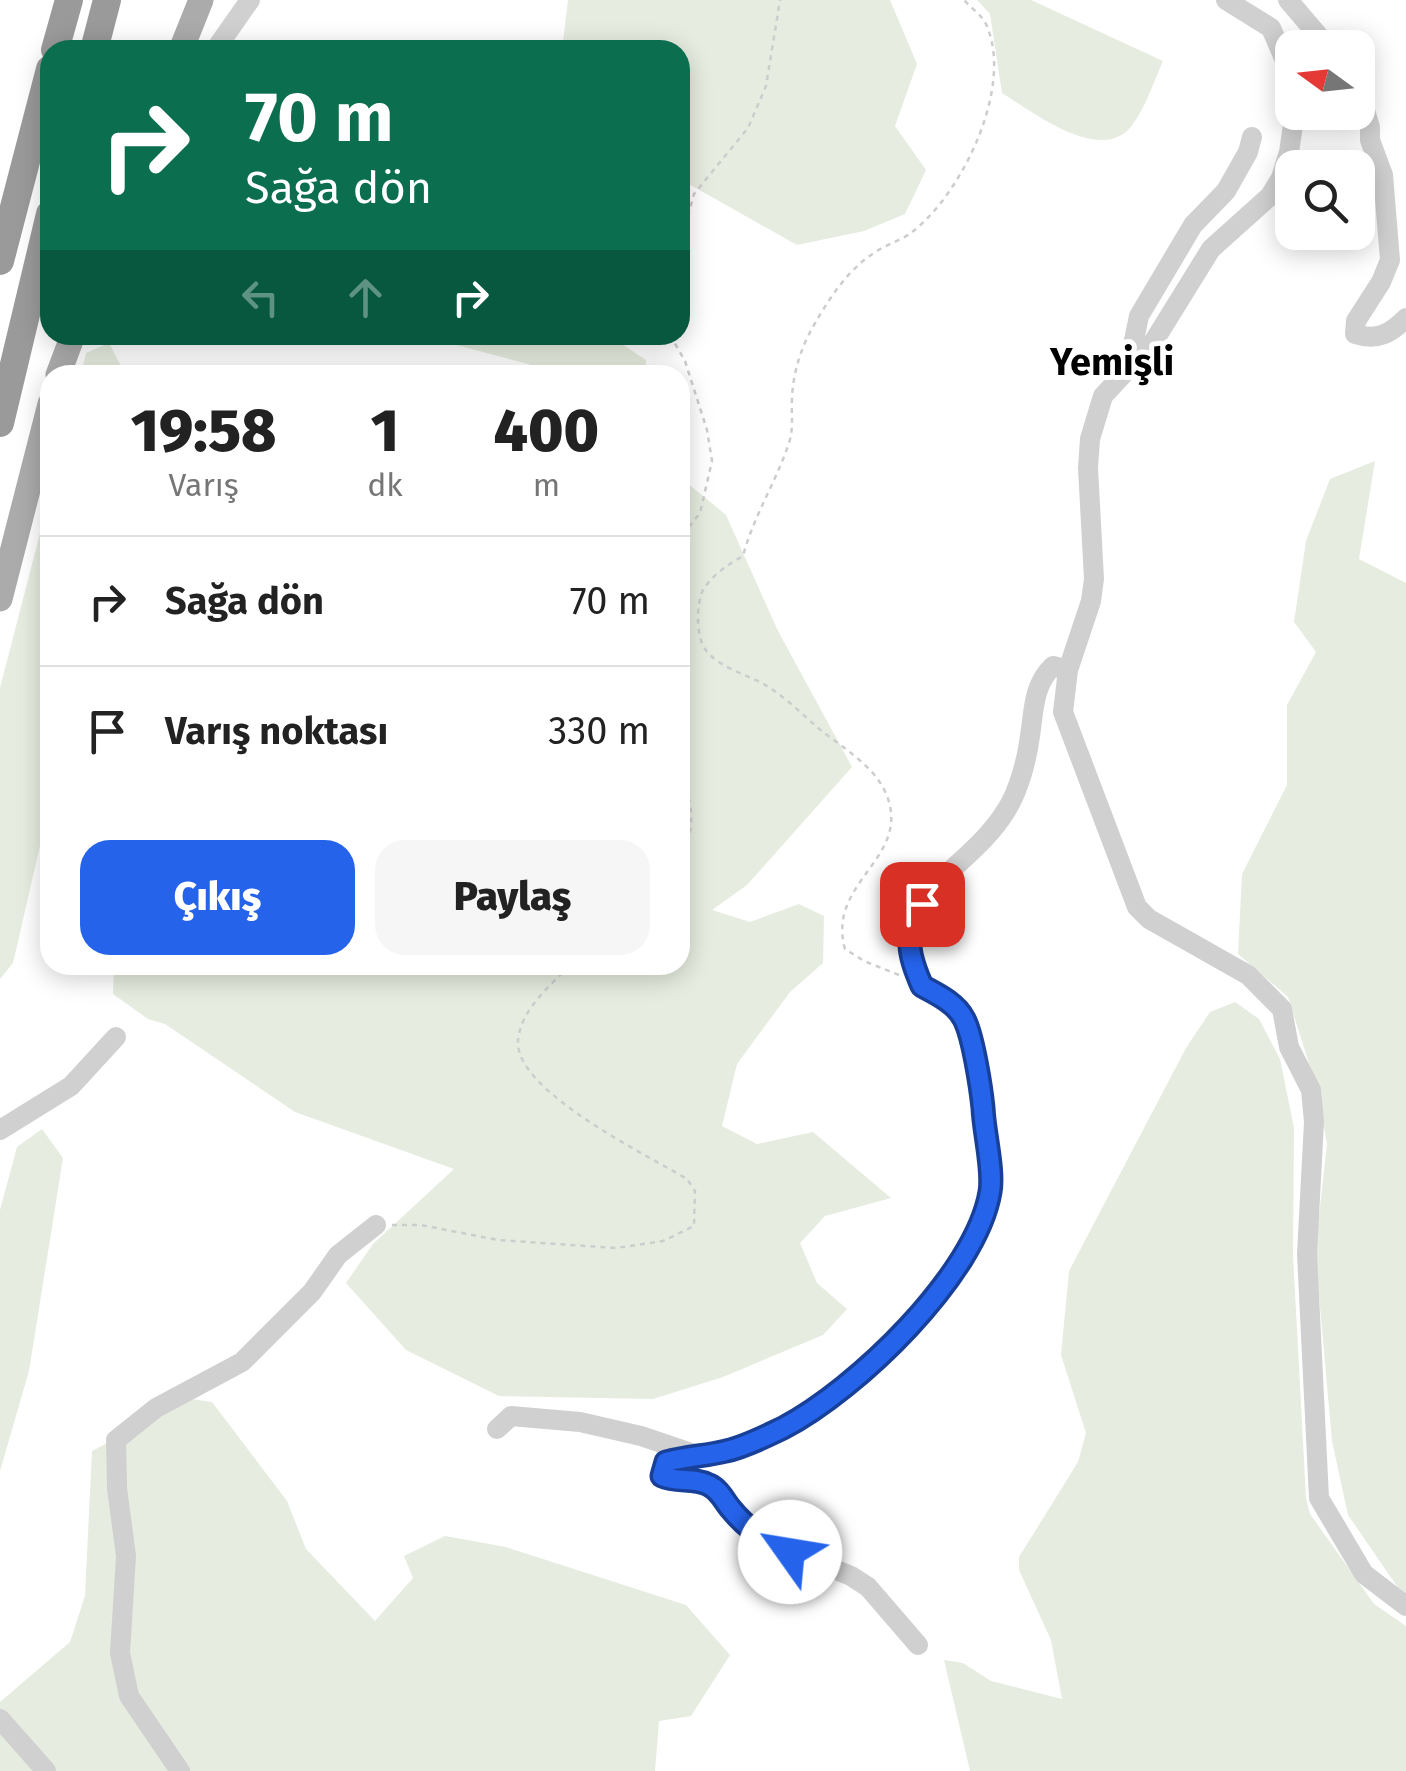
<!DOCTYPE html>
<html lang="tr">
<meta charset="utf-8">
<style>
body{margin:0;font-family:"Fira Sans",sans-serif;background:#f6f6f6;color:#222;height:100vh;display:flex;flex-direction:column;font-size:38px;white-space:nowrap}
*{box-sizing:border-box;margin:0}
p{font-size:32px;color:#767676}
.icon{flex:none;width:55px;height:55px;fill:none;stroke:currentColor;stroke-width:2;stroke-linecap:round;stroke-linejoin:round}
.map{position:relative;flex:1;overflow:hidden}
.sheet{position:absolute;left:40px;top:365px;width:650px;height:610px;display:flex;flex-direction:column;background:#fff;border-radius:30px;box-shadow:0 5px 25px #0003}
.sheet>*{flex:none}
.guide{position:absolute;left:40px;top:40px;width:650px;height:305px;border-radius:30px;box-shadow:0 5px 25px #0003;background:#0b6e4f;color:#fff;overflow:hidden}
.needle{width:65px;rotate:285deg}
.controls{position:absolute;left:1275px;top:30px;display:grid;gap:20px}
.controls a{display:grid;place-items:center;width:100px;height:100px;border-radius:20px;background:#fff;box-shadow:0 5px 25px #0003;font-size:50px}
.pin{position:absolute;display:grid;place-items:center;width:85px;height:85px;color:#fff;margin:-42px;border-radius:20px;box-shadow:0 5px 15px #0006}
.me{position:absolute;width:110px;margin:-55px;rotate:302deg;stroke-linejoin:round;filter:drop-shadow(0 0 8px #0008)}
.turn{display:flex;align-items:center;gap:35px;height:210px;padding:0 40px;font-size:45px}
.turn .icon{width:130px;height:130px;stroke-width:2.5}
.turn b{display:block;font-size:70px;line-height:85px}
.lanes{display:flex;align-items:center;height:95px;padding:0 40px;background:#0003;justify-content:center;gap:50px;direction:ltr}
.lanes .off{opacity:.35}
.eta{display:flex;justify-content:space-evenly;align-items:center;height:170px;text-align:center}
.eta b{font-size:60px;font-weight:800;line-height:70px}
.primary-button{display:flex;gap:20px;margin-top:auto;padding:20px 40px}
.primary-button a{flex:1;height:115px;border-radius:30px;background:#2563eb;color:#fff;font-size:40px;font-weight:800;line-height:115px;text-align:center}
.primary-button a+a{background:#f6f6f6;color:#222}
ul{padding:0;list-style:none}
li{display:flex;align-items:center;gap:30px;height:130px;padding:0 40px;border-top:2px solid #e0e0e0}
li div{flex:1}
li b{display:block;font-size:38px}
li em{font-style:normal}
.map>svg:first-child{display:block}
.green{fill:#e6ecdf}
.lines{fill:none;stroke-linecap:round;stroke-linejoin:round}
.path{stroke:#cdcdcd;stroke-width:2.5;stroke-dasharray:5 5;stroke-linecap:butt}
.minor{stroke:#d0d0d0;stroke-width:20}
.major{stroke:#ababab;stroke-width:25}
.highway{stroke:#9a9a9a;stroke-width:28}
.route-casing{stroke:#184099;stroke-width:25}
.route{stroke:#2563eb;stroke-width:18}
.labels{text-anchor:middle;stroke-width:10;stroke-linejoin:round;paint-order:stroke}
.district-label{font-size:38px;font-weight:bold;fill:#000;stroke:#fff}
</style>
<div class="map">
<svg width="1406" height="1771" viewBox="0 0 1406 1771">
<rect width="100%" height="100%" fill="#fff"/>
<g class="green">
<polygon points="568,0 890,0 917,64 895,126 926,170 905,214 864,231 797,245 680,179 680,50 562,50"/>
<path d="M977 0H1031L1163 61C1154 81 1146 106 1133 124 1103 167 1033 112 1002 93L990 14Z"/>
<polygon points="432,335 608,335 646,360 646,375 569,375 434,339"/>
<polygon points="109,343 122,368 121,375 81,375 86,353"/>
<polygon points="1375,461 1359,559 1406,583 1406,1594 1403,1595 1348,1515 1332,1441 1315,1251 1327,1144 1318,1092 1288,997 1238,954 1242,874 1287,785 1287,705 1316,652 1294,622 1306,541 1330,479"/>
<polygon points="680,477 726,515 778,631 852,767 747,885 712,910 750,922 799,904 824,916 823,963 790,992 737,1064 722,1126 757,1144 813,1132 891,1198 825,1216 800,1243 817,1283 847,1309 823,1335 723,1377 653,1399 499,1396 406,1350 346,1283 373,1244 454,1169 295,1112 165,1024 148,1019 113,994 114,965 680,965"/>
<polygon points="50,495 50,802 13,963 0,979 0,688"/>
<polygon points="1235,1002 1259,1019 1280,1059 1294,1128 1293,1255 1306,1498 1310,1514 1374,1604 1406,1626 1406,1771 970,1771 944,1660 963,1663 991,1681 1062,1699 1051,1640 1019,1570 1019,1557 1078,1462 1086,1433 1061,1355 1069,1271 1186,1048 1210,1012"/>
<polygon points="42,1129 63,1158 29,1371 0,1471 0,1210 17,1147"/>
<polygon points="192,1399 212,1402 287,1501 306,1549 375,1621 413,1578 404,1556 445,1536 506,1547 686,1605 730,1655 691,1716 659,1721 655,1771 0,1771 0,1702 70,1642 85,1596 92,1451"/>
</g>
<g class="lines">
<g class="path">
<polyline points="680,245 694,194 748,128 766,86 780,0"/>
<polyline points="670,335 685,361 707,430 712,461 700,513 680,538"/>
<path d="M680 769C690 794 699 832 680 854"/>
<path d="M899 975 864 961 845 949C826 882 911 859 887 796 875 765 842 748 817 727 802 714 787 699 770 688 751 675 719 669 705 649 696 636 696 604 703 590 712 575 729 564 743 556 754 515 776 482 789 443 794 427 791 414 792 398 793 373 801 347 814 325 830 297 849 268 877 251 888 244 901 240 911 233 961 195 1012 91 988 29 984 16 973 10 964 0"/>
<path d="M392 1225H421L498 1240 616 1248 663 1241 694 1226 695 1191 687 1179C647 1155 515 1091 518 1041 520 1010 551 985 570 965"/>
</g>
<g class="minor">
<polyline points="1226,0 1271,28 1292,77"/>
<polyline points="1288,0 1329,48"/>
<polyline points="215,50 250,0"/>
<path d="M1358 87 1370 127V140L1383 175 1390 260 1381 282 1356 321 1355 334C1377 341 1390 334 1406 318"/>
<polyline points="1295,112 1289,152 1281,178 1270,196 1211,249 1154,341 1103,396 1090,439 1088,468 1094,579 1091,601 1068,670 1063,712 1137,907 1149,919 1248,975 1282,1009 1289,1047 1311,1090 1314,1122 1307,1254 1319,1498 1364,1574 1406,1606"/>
<polyline points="1128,369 1139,316 1193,225 1226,191 1248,152 1252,137"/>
<polyline points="0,1130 71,1086 116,1037"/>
<path d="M497 1429 511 1416 580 1422 641 1436 694 1454 726 1451 784 1427 848 1385 888 1351 962 1258 984 1220 991 1186 982 1093 964 1018 946 999 922 986C881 892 967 876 1007 809 1019 790 1027 759 1030 736 1034 710 1033 685 1053 666L1068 670"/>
<polyline points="694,1454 666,1462 662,1476 709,1485 763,1540 851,1576 868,1587 918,1645"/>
<polyline points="0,1719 46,1771"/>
<polyline points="180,1771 129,1696 120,1653 126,1556 117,1488 116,1440 156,1408 242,1362 312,1292 338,1255 376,1225"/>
</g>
<g class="major">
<polyline points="181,50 201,0"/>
<polyline points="58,375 73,335"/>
<polyline points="0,599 50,404"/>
</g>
<g class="highway">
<polyline points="55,50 69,0"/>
<polyline points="94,50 107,0"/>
<polyline points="0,261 50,69"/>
<polyline points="0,423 50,214"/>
</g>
</g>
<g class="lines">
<g class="route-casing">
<path id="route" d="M790 1552C767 1542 747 1529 731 1509 724 1501 720 1490 709 1485 694 1477 677 1483 662 1476L666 1462C688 1456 707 1456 726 1451 745 1447 766 1436 783 1428 856 1390 976 1275 990 1192 994 1170 984 1133 983 1108 981 1088 973 1036 964 1019 956 1003 937 994 922 986 907 952 905 938 922 904"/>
</g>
<use href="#route" class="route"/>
</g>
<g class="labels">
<g class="district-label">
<text x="1112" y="375">Yemişli</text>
</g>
</g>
</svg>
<div class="controls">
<a><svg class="needle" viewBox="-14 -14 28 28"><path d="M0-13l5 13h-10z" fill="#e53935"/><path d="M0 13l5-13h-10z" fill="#767676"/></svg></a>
<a><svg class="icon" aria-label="search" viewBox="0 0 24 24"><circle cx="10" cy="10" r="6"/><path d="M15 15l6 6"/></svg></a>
</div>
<div class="pin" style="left:922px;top:904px;background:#d93025"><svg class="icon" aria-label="arrive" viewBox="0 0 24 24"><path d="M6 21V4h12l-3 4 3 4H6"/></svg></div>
<svg class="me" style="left:790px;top:1552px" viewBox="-20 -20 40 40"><circle r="19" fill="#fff"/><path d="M0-13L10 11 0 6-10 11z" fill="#2563eb"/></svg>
<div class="guide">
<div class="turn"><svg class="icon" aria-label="right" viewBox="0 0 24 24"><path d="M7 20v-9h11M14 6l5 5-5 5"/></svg><div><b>70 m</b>Sağa dön</div></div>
<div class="lanes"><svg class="icon off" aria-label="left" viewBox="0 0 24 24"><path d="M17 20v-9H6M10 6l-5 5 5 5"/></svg><svg class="icon off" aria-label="ahead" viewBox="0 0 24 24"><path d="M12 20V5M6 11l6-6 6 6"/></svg><svg class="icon" aria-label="right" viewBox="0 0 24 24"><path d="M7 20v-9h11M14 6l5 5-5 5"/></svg></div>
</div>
<section class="sheet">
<div class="eta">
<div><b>19:58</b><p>Varış</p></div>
<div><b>1</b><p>dk</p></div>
<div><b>400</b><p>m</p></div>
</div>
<ul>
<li><svg class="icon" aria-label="right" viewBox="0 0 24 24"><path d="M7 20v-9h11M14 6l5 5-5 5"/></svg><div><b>Sağa dön</b></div><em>70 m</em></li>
<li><svg class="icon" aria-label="arrive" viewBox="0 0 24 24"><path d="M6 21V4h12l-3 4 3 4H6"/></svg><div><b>Varış noktası</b></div><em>330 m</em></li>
</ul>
<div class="primary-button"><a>Çıkış</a><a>Paylaş</a></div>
</section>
</div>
